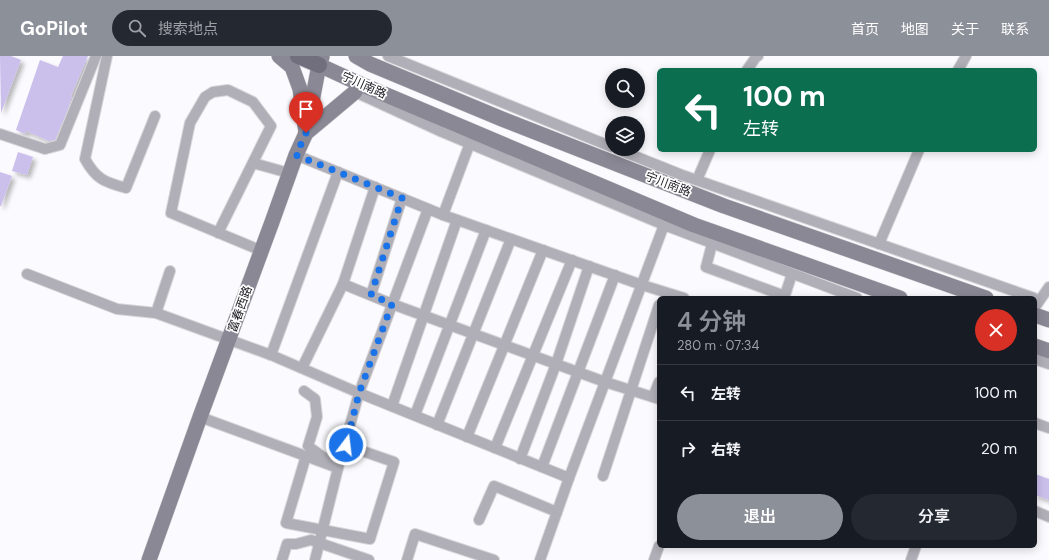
<!DOCTYPE html>
<html lang="zh">
<meta charset="utf-8">
<style>
body{margin:0;font-family:"DM Sans","Noto Sans SC",sans-serif;background:#242831;color:#f1f3f6;height:100vh;display:flex;flex-direction:column;font-size:15px;white-space:nowrap}
*{box-sizing:border-box;margin:0}
p{font-size:13px;color:#9ea1a6}
.icon{flex:none;width:22px;height:22px;fill:none;stroke:currentColor;stroke-width:2;stroke-linecap:round;stroke-linejoin:round}
.map{position:relative;flex:1;overflow:hidden}
.details{position:absolute;left:657px;top:240px;width:380px;height:252px;display:flex;flex-direction:column;background:#171b24;border-radius:6px;box-shadow:0 2px 10px #0003}
.details>*{flex:none}
.hud{position:absolute;left:657px;top:12px;width:380px;height:84px;border-radius:6px;box-shadow:0 2px 10px #0003;background:#0b6e4f;color:#fff;overflow:hidden}
.buttons{position:absolute;left:605px;top:12px;display:grid;gap:8px}
.buttons a{display:grid;place-items:center;width:40px;height:40px;border-radius:50%;background:#171b24;box-shadow:0 2px 10px #0003;font-size:20px}
.pin{position:absolute;display:grid;place-items:center;width:34px;height:34px;color:#fff;margin:-41px -17px;border-radius:50% 50% 50% 0;rotate:-45deg;box-shadow:0 0 4px #0007}
.pin .icon{rotate:45deg}
.me{position:absolute;width:44px;margin:-22px;rotate:15deg;stroke-linejoin:round;filter:drop-shadow(0 0 3px #0008)}
.turn{display:flex;align-items:center;gap:14px;height:84px;padding:0 20px;font-size:18px}
.turn .icon{width:52px;height:52px;stroke-width:2.5}
.turn b{display:block;font-size:28px;line-height:34px}
.round{display:grid;place-items:center;flex:none;width:42px;height:42px;border-radius:21px;background:#242831}
.headline{display:flex;align-items:center;justify-content:space-between;height:68px;padding:0 20px}
h1{font-size:24px;font-weight:600;line-height:30px;color:#8c9099}
.primary-button{display:flex;gap:8px;margin-top:auto;padding:8px 20px}
.primary-button a{flex:1;height:46px;border-radius:24px;background:#8c9099;color:#fff;font-size:16px;font-weight:600;line-height:46px;text-align:center}
.primary-button a+a{background:#242831;color:#f1f3f6}
ul{padding:0;list-style:none}
li{display:flex;align-items:center;gap:12px;height:56px;padding:0 20px;border-top:1px solid #363941}
li div{flex:1}
li b{display:block;font-size:15px}
li em{font-style:normal}
header{display:flex;align-items:center;gap:24px;box-sizing:border-box;height:56px;padding:0 20px;background:#8c9099;color:#fff}
header strong{font-size:19px}
nav{display:flex;gap:22px;margin-inline-start:auto;font-size:14px}
.search{width:280px;height:36px;background:#242831;display:flex;align-items:center;gap:10px;box-sizing:border-box;padding:0 14px;border-radius:22px;color:#9ea1a6;font-size:15px}
.map>svg:first-child{display:block}
.building{fill:#cbbfec;filter:url(#shadow)}
.lines{fill:none;stroke-linecap:round;stroke-linejoin:round}
.minor-casing{stroke:#d7d6da;stroke-width:12}
.secondary-casing{stroke:#d7d6da;stroke-width:16}
.primary-casing{stroke:#d7d6da;stroke-width:18}
.minor{stroke:#b0aeb6;stroke-width:10}
.secondary{stroke:#8b8895;stroke-width:15}
.primary{stroke:#716e7d;stroke-width:16}
.route{stroke:#1a73e8;stroke-width:7;stroke-dasharray:0 12.6}
.labels{text-anchor:middle;stroke-width:3.5;stroke-linejoin:round;paint-order:stroke}
.street-label{font-size:12px;fill:#1a181f;stroke:#fff}
</style>
<header>
<strong>GoPilot</strong>
<div class="search"><svg class="icon" aria-label="search" viewBox="0 0 24 24"><circle cx="10" cy="10" r="6"/><path d="M15 15l6 6"/></svg>搜索地点</div>
<nav><a>首页</a><a>地图</a><a>关于</a><a>联系</a></nav>
</header>
<div class="map">
<svg width="1049" height="504" viewBox="0 0 1049 504">
<defs>
<filter id="shadow"><feDropShadow dx="3.5" dy="3.5" stdDeviation="2" flood-color="#0004"/></filter>
</defs>
<rect width="100%" height="100%" fill="#fbfafe"/>
<g class="building">
<polygon points="0,0 11,0 21,4 1,57"/>
<polygon points="63,0 88,0 71,40 72,40 68,53 55,84 49,85 26,75 25,78 16,74 40,4 58,11"/>
<polygon points="18,96 33,101 27,119 12,115"/>
<polygon points="0,116 12,120 1,150 0,150"/>
<polygon points="1035,418 1049,423 1049,444 1035,439"/>
</g>
<g class="lines">
<g class="minor-casing">
<g id="minor">
<path d="M107 0 85 103C96 123 104 126 126 132L155 60"/>
<polyline points="388,0 612,91"/>
<polyline points="747,14 756,1 758,0"/>
<polyline points="958,14 966,0"/>
<polyline points="355,36 442,76 664,169 857,242"/>
<polyline points="0,78 45,93 60,89 96,0"/>
<polyline points="617,93 682,119 1034,242"/>
<polyline points="296,99 443,159 642,229 684,242"/>
<polyline points="253,107 289,117"/>
<polyline points="697,124 710,94"/>
<polyline points="443,159 470,87"/>
<polyline points="218,177 271,70 253,46 228,34 213,36 205,41 190,67 171,157 262,195"/>
<polyline points="712,188 706,211 785,240"/>
<polyline points="879,188 919,94"/>
<polyline points="27,218 117,253 156,257 271,299 359,337 569,422"/>
<polyline points="343,228 392,248 605,326 659,343"/>
<polyline points="371,239 402,142"/>
<polyline points="784,242 792,218"/>
<polyline points="1035,251 1049,231"/>
<polyline points="156,257 170,215"/>
<polyline points="271,299 338,116"/>
<polyline points="1035,303 1049,308"/>
<polyline points="302,312 343,228 375,131"/>
<polyline points="653,341 659,326"/>
<polyline points="392,350 457,164"/>
<polyline points="415,359 486,174"/>
<polyline points="200,361 338,412 308,390 317,361 315,343 304,335"/>
<polyline points="1035,367 1049,372"/>
<polyline points="437,369 511,183"/>
<polyline points="467,381 543,194"/>
<polyline points="495,392 572,204"/>
<polyline points="306,400 286,467 370,483 394,406 345,389"/>
<polyline points="520,403 556,308 589,210"/>
<polyline points="542,411 615,219"/>
<polyline points="603,420 659,249"/>
<polyline points="1035,455 1049,461"/>
<polyline points="479,464 494,430 557,456"/>
<polyline points="282,504 287,488 296,488 311,484 369,504"/>
<polyline points="315,504 338,412 359,337 428,153"/>
<polyline points="407,504 415,478 494,504"/>
<polyline points="540,504 569,422 664,169"/>
<polyline points="654,504 659,490"/>
<polyline points="911,504 916,490"/>
</g>
</g>
<g class="secondary-casing">
<g id="secondary">
<polyline points="279,0 292,11 300,33 306,77 355,36 358,27"/>
<polyline points="356,0 370,8 502,63 724,150 986,242"/>
<polyline points="319,9 358,27 694,169 900,242"/>
<polyline points="1035,259 1049,264"/>
<polyline points="1035,290 1049,295"/>
<polyline points="149,504 200,361 272,166 296,99 306,77 319,9 322,1"/>
</g>
</g>
<g class="primary-casing">
<polyline id="primary" points="298,0 319,9"/>
</g>
<use href="#minor" class="minor"/>
<use href="#secondary" class="secondary"/>
<use href="#primary" class="primary"/>
</g>
<g class="lines">
<polyline class="route" points="306,77 296,99 402,142 371,239 392,248 359,337 346,389"/>
</g>
<g class="labels">
<g class="street-label">
<text transform="translate(364 29) rotate(24)" y="4">宁川南路</text>
<text transform="translate(668 128) rotate(21)" y="4">宁川南路</text>
<text transform="translate(240 253) rotate(-70)" y="4">富春西路</text>
</g>
</g>
</svg>
<div class="buttons">
<a><svg class="icon" aria-label="search" viewBox="0 0 24 24"><circle cx="10" cy="10" r="6"/><path d="M15 15l6 6"/></svg></a>
<a><svg class="icon" aria-label="layers" viewBox="0 0 24 24"><path d="M12 4l9 5-9 5-9-5zM3 14l9 5 9-5"/></svg></a>
</div>
<div class="pin" style="left:306px;top:77px;background:#d93025"><svg class="icon" aria-label="arrive" viewBox="0 0 24 24"><path d="M6 21V4h12l-3 4 3 4H6"/></svg></div>
<svg class="me" style="left:346px;top:389px" viewBox="-20 -20 40 40"><circle r="17" fill="#1a73e8" stroke="#fff" stroke-width="3"/><path d="M0-11L8 9 0 5-8 9z" fill="#fff"/></svg>
<div class="hud">
<div class="turn"><svg class="icon" aria-label="left" viewBox="0 0 24 24"><path d="M17 20v-9H6M10 6l-5 5 5 5"/></svg><div><b>100 m</b>左转</div></div>
</div>
<section class="details">
<div class="headline"><div><h1>4 分钟</h1><p>280 m · 07:34</p></div><a class="round" style="background:#d93025;color:#fff"><svg class="icon" aria-label="close" viewBox="0 0 24 24"><path d="M6 6l12 12M18 6L6 18"/></svg></a></div>
<ul>
<li><svg class="icon" aria-label="left" viewBox="0 0 24 24"><path d="M17 20v-9H6M10 6l-5 5 5 5"/></svg><div><b>左转</b></div><em>100 m</em></li>
<li><svg class="icon" aria-label="right" viewBox="0 0 24 24"><path d="M7 20v-9h11M14 6l5 5-5 5"/></svg><div><b>右转</b></div><em>20 m</em></li>
</ul>
<div class="primary-button"><a>退出</a><a>分享</a></div>
</section>
</div>
